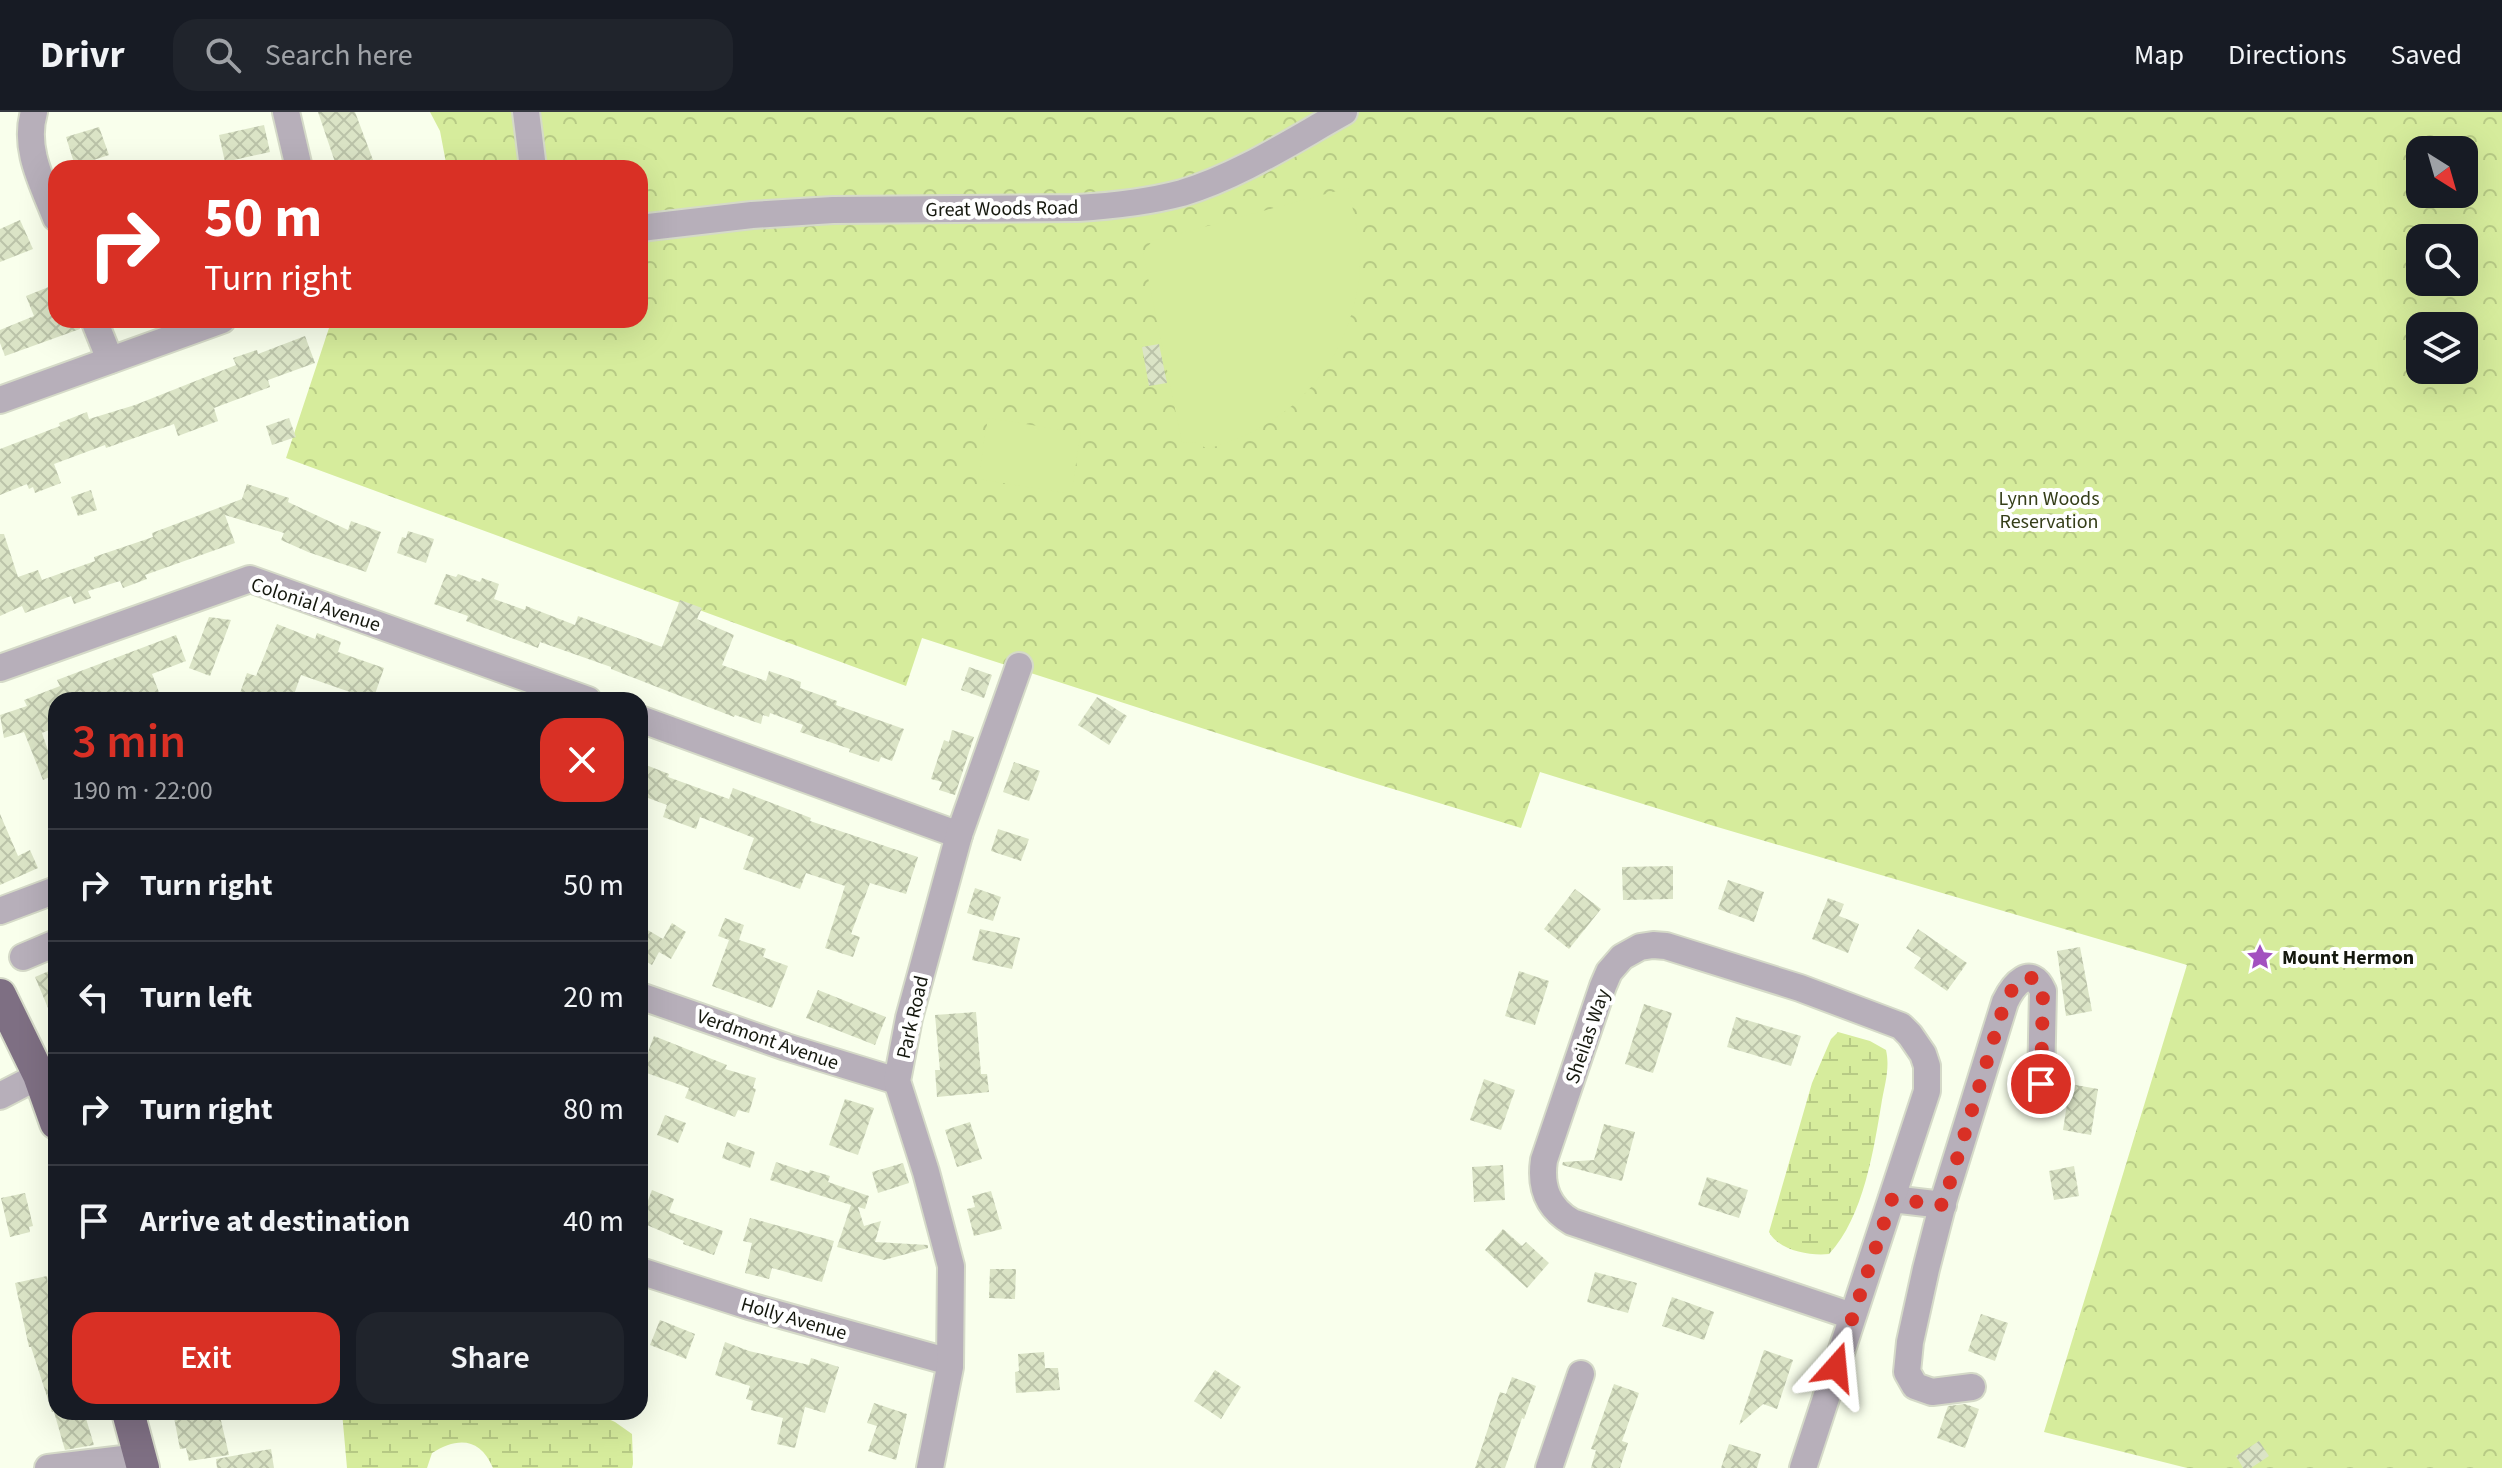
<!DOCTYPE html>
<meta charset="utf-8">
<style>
body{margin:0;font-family:"Source Sans 3",sans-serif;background:#20242c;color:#f1f3f6;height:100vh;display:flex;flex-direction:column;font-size:30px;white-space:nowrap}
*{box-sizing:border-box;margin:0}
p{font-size:26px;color:#9ea1a6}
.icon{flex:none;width:44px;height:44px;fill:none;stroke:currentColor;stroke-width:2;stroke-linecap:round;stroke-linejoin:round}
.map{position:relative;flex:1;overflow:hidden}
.details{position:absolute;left:48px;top:580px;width:600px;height:728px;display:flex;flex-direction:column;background:#171b24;border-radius:24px;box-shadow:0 8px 32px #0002}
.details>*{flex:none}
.hud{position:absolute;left:48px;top:48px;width:600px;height:168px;border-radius:24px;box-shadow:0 8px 32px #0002;background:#d93025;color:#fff;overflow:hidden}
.needle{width:52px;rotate:143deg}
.tools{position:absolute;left:2406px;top:24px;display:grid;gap:16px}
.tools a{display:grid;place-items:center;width:72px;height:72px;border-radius:16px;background:#171b24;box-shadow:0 8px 32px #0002;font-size:40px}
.pin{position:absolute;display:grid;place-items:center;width:68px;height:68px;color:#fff;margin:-34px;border:4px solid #fff;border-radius:50%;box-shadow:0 2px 8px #0007}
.me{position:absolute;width:88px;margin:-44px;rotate:18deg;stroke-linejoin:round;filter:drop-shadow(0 0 6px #0008)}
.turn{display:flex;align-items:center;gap:28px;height:168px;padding:0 24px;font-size:36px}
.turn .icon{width:104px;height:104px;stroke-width:2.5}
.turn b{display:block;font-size:56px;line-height:68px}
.round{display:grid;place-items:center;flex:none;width:84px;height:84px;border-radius:24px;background:#20242c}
.headline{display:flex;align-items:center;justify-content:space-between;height:136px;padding:0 24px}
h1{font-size:48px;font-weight:600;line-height:60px;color:#d93025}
.action{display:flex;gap:16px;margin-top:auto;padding:16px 24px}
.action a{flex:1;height:92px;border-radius:24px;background:#d93025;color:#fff;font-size:32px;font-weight:600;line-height:92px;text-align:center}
.action a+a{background:#20242c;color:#f1f3f6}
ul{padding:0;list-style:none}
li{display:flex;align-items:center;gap:24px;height:112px;padding:0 24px;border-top:2px solid #363941}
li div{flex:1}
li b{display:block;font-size:30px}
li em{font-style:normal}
header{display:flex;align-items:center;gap:48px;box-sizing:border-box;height:112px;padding:0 40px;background:#171b24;border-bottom:2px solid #363941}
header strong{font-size:38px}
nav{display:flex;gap:44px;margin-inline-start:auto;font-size:28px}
.search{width:560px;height:72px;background:#20242c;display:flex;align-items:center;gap:20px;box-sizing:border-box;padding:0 28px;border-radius:24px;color:#9ea1a6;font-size:30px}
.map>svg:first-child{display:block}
.wetland{fill:url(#wetland-marsh)}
.park{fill:url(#park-crowns);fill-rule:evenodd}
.pitch{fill:#d6ec9c}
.building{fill:url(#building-cross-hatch)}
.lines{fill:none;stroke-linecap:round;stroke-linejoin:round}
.minor-casing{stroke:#d5dac8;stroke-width:30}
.major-casing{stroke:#d5dac8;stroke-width:36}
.minor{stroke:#b7afba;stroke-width:26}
.major{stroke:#7e6f83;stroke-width:32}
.route{stroke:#d93025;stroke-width:14;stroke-dasharray:0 25.2}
.labels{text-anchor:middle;stroke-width:8;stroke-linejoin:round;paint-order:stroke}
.street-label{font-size:20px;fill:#15180e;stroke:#fff}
.park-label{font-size:20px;fill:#353e19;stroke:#fff}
.poi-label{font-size:20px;font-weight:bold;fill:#15180e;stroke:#fff;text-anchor:start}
</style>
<header>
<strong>Drivr</strong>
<div class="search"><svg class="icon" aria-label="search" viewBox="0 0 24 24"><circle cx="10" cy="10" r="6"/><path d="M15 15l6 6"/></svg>Search here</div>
<nav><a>Map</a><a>Directions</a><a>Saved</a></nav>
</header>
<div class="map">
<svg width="2502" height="1356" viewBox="0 0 2502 1356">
<defs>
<pattern id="wetland-marsh" width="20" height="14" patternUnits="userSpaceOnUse" patternTransform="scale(2)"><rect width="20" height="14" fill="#d6ec9c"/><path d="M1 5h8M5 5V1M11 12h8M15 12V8" fill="none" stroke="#b7ca85"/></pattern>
<pattern id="park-crowns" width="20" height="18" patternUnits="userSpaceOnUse" patternTransform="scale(2)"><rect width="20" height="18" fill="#d6ec9c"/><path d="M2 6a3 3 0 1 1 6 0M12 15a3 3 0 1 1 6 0" fill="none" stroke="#b7ca85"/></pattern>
<pattern id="building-cross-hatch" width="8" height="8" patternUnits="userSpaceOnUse" patternTransform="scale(2)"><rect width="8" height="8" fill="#dbe4c6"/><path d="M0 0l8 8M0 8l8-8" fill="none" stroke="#bbc3a9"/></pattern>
</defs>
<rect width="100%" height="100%" fill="#f9ffec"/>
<g class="wetland">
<path d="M1838 920 1870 929 1886 938C1890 955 1885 972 1882 988 1874 1036 1864 1105 1829 1142 1810 1144 1779 1139 1769 1120L1812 971 1831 927Z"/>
<path d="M342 1300H593L615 1310 632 1322 633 1352 632 1356H493C480 1325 457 1325 432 1341L427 1356H347Z"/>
</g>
<path class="park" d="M430 0H2502V1356H2187L2044 1320 2187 853 1714 714 1540 660 1521 716 1357 666 922 526 906 574 286 346 331 210 338 208H640V56H447L440 19ZM2420 38H2464V82H2420ZM2420 126H2464V170H2420ZM2420 214H2464V258H2420Z"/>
<g class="pitch">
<path d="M1348 76C1355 106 1363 137 1359 168 1346 256 1291 314 1207 337L1197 330 1182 331 1143 141 1152 129Z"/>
<polygon points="988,306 1081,321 1071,382 978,367"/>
</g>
<g class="building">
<polygon points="318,0 355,0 376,56 337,56"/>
<polygon points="264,13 270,40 225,50 219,23"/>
<polygon points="99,15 109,43 75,54 66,25"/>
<polygon points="20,108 33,137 0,150 0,117"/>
<polygon points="56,172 56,208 78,208 80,217 5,244 0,231 0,218 34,204 26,184"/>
<polygon points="305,224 315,251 268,268 270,275 214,296 218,309 178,324 174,312 106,336 105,333 54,352 61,371 35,381 33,375 29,377 27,372 0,383 0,337 60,314 59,311 87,300 89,307 135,293 236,253 233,246 257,238 258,242"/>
<polygon points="1159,232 1167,271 1149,274 1142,235"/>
<polygon points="289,306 296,325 272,333 266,314"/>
<polygon points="247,372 289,386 288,390 348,418 351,409 381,420 366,460 308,440 281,428 284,421 225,403 235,431 145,463 147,467 123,476 120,469 88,479 91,486 74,492 71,484 25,501 22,494 0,504 0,422 4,422 18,465 38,458 42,468 95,449 94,445 153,425 152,421 242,387"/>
<polygon points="91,378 97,398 78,404 71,385"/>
<polygon points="408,419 434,427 426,451 397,441 402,425 406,426"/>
<polygon points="446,462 456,465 458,462 480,470 482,466 499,472 494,487 525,498 526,494 575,513 578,504 662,535 680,488 702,496 697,507 734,523 722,553 766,569 769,559 801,570 800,576 837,589 836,593 904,617 892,649 881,645 879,650 849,640 850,637 800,620 803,613 770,601 769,605 763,603 761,612 735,603 734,605 611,557 611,555 540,530 538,536 466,509 468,504 434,492"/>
<polygon points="209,505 231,508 210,564 189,556"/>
<polygon points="277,512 315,527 317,521 341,530 338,540 384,556 373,588 301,563 292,588 261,580 258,588 240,581 247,561 256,564"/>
<polygon points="176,523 186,549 152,562 162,588 56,588 56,615 42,621 56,662 43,668 24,620 4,626 0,603 27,594 24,588 60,574 57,568"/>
<polygon points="969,555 992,563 984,586 961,578"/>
<polygon points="1097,585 1127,604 1109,633 1078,613"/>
<polygon points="952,618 974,625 955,683 939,678 942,670 931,667 944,628 949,630"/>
<polygon points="1014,650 1040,659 1029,689 1003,680"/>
<polygon points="646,653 669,662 668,665 729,687 733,676 811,706 810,709 918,745 906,782 870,771 851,822 860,825 853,845 825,836 845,774 806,761 800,777 743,757 754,726 700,705 696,717 663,705 667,693 640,683 640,669"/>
<polygon points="0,702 18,744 30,738 38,756 0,773"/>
<polygon points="998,717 1029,727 1021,749 991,739"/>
<polygon points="1673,754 1673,787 1623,788 1622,755"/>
<polygon points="1728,768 1764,780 1754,810 1718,797"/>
<polygon points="975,776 1001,785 993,809 967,801"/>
<polygon points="1575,777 1601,797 1569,837 1544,817"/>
<polygon points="1828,786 1844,792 1839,804 1859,812 1848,841 1812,827"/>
<polygon points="725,806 744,813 739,828 766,837 763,845 788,854 772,896 712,874 729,828 718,824"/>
<polygon points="672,811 686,820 671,847 659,840 652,853 640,846 640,827 646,817 663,827"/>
<polygon points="980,817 1020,826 1012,857 972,848"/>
<polygon points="1918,817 1967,851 1947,879 1914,856 1921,846 1906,836"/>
<polygon points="2080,835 2092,899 2066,904 2057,839"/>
<polygon points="56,856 56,915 35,865"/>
<polygon points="1519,859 1549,869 1535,913 1505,904"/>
<polygon points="818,878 886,905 875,933 806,906"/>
<polygon points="1644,892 1672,901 1653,961 1625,952"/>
<polygon points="976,900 981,962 987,962 989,980 937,985 935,958 940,958 935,903"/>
<polygon points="1736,905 1801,924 1791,954 1727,935"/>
<polygon points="654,924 727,953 725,957 756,966 753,976 756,977 749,1001 738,998 735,1005 685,986 689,976 641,959"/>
<polygon points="1484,967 1515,978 1501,1018 1470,1008"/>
<polygon points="2070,972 2098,977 2091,1023 2063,1018"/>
<polygon points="845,987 874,996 858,1043 829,1033"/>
<polygon points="665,1003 686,1011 678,1031 657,1023"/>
<polygon points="970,1010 982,1047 957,1055 945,1018"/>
<polygon points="1604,1012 1635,1020 1622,1069 1562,1053 1563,1050 1594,1048"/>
<polygon points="727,1030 755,1040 750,1056 722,1046"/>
<polygon points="776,1050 809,1061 810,1058 830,1064 828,1070 869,1084 865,1097 858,1095 864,1114 881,1109 875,1130 928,1133 928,1136 884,1148 837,1135 851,1093 770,1068"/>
<polygon points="903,1051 909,1071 878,1081 872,1060"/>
<polygon points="1503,1053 1505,1088 1474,1090 1472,1055"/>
<polygon points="2074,1054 2079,1084 2054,1088 2049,1059"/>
<polygon points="1707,1065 1748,1078 1739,1106 1698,1093"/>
<polygon points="652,1078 674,1087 669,1100 723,1119 714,1143 683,1132 684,1129 640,1110"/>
<polygon points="991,1079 1002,1117 974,1124 967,1097 975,1095 972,1084"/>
<polygon points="25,1081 33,1114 29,1115 30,1120 10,1125 1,1086"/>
<polygon points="750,1106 834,1129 822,1170 772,1156 769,1167 745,1161 752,1131 743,1129"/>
<polygon points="1503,1117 1522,1134 1526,1130 1549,1151 1527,1176 1485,1138"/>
<polygon points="990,1157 1016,1157 1015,1187 989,1186"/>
<polygon points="1595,1160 1637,1171 1628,1201 1587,1190"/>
<polygon points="47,1164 48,1173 53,1172 56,1186 56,1299 52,1300 31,1235 29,1235 15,1171"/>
<polygon points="1672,1185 1714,1200 1704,1228 1662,1214"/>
<polygon points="1981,1202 2008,1211 1995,1249 1968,1239"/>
<polygon points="660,1208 695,1222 686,1247 650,1233"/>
<polygon points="725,1230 749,1239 809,1253 811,1246 839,1255 825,1301 805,1295 795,1336 777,1332 783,1306 751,1298 753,1289 746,1287 750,1274 715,1263"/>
<polygon points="1764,1238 1793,1248 1777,1297 1763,1292 1739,1313"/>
<polygon points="1044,1240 1045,1256 1058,1256 1060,1278 1016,1281 1015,1260 1019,1259 1018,1242"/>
<polygon points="1215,1258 1241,1275 1221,1307 1194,1289"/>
<polygon points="1512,1265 1536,1274 1524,1307 1522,1306 1505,1356 1475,1356 1500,1280 1506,1282"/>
<polygon points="1614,1272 1639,1281 1622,1329 1628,1331 1620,1356 1591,1356 1596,1338 1591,1337"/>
<polygon points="874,1291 907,1302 896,1348 868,1339 877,1314 867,1311"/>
<polygon points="1965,1292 1979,1297 1965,1336 1937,1326 1948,1294"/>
<polygon points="54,1300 84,1300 94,1333 65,1338"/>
<polygon points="173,1300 219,1300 229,1343 189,1349 186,1336 180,1337"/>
<polygon points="2259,1329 2269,1344 2251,1356 2243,1356 2236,1344"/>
<polygon points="1729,1332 1761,1342 1757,1356 1721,1356"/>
<polygon points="271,1337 274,1356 217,1356 216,1347"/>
</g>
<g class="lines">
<g class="minor-casing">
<g id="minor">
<path d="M34 0C23 37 43 72 56 106"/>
<polyline points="286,0 299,56"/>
<polyline points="526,0 533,56"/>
<path d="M640 116 752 103 833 98 1077 96C1112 94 1148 90 1182 81 1239 64 1292 29 1344 0"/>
<polyline points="94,208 110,248"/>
<polyline points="0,288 222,208"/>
<polyline points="0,556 250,467 588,588"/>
<polyline points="640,607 959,723"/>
<polyline points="0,799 56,778"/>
<polyline points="23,845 56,831"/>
<polyline points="640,884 786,935 897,969"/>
<polyline points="0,984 56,955"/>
<polyline points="1892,1087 1943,1093"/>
<polyline points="640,1159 749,1194 950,1250"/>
<path d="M1972 1275 1932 1280 1915 1274 1907 1260 1910 1230 1926 1157 1944 1087 2005 890C2013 873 2031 851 2043 879L2041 972"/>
<polyline points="48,1356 140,1345"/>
<polyline points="930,1356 950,1255 951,1154 926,1060 897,969 909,906 959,723 1019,554"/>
<polyline points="1549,1356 1581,1262"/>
<path d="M1803 1356 1927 979V954L1923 942 1910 923 1901 914 1800 876 1666 834 1653 833 1640 835 1622 845 1609 860 1603 874 1544 1048C1540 1075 1548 1096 1572 1110L1852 1204"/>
</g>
</g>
<g class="major-casing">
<g id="major">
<polyline points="0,883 39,963 56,1011"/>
<polyline points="128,1300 143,1356"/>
</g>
</g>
<use href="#minor" class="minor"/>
<use href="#major" class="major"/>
</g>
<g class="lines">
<path class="route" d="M1836 1255 1892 1087 1943 1093 2005 890C2013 873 2031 851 2043 879L2041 972"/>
</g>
<defs>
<g id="sight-bare" transform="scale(2.16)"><path d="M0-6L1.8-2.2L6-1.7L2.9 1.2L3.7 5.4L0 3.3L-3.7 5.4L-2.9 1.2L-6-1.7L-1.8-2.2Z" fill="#a350c0" stroke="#fff" stroke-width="2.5" paint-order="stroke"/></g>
</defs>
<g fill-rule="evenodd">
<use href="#sight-bare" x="2260" y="845"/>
</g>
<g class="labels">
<g class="street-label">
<text transform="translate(1002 96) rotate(-1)" y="7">Great Woods Road</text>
<text transform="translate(316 492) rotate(18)" y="7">Colonial Avenue</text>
<text transform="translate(912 905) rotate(-77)" y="7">Park Road</text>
<text transform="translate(1587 924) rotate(-71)" y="7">Sheilas Way</text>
<text transform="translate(768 927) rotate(19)" y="7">Verdmont Avenue</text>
<text transform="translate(794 1206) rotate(16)" y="7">Holly Avenue</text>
</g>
<g class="park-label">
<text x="2049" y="393">Lynn Woods<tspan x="2049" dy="23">Reservation</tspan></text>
</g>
<g class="poi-label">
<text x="2282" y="852">Mount Hermon</text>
</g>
</g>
</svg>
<div class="tools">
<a><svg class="needle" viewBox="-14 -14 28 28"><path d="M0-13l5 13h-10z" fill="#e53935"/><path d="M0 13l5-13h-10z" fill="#9ea1a6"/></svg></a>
<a><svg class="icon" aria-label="search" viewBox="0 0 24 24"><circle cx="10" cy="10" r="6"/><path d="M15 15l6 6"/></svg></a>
<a><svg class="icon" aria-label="layers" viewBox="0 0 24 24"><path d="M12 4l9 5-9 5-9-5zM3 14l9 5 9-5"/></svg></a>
</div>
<div class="pin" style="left:2041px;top:972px;background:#d93025"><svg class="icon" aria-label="arrive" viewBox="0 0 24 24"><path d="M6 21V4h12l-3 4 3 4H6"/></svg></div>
<svg class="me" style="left:1836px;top:1255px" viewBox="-20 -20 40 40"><path d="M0-17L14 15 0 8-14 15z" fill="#d93025" stroke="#fff" stroke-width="4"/></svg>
<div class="hud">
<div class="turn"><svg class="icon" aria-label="right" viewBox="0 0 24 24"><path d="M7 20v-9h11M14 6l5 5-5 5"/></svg><div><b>50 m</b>Turn right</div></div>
</div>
<section class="details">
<div class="headline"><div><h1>3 min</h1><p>190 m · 22:00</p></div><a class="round" style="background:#d93025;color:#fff"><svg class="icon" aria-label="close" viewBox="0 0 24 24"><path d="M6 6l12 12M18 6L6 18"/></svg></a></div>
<ul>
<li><svg class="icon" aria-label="right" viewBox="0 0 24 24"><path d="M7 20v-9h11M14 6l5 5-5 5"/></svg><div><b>Turn right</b></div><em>50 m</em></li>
<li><svg class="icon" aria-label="left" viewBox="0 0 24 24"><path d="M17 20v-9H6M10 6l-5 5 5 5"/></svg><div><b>Turn left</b></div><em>20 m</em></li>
<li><svg class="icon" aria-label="right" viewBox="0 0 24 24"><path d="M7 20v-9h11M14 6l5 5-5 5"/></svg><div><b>Turn right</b></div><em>80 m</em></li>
<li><svg class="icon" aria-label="arrive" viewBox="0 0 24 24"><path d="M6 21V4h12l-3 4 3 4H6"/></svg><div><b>Arrive at destination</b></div><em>40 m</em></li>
</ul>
<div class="action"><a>Exit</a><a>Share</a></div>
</section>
</div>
